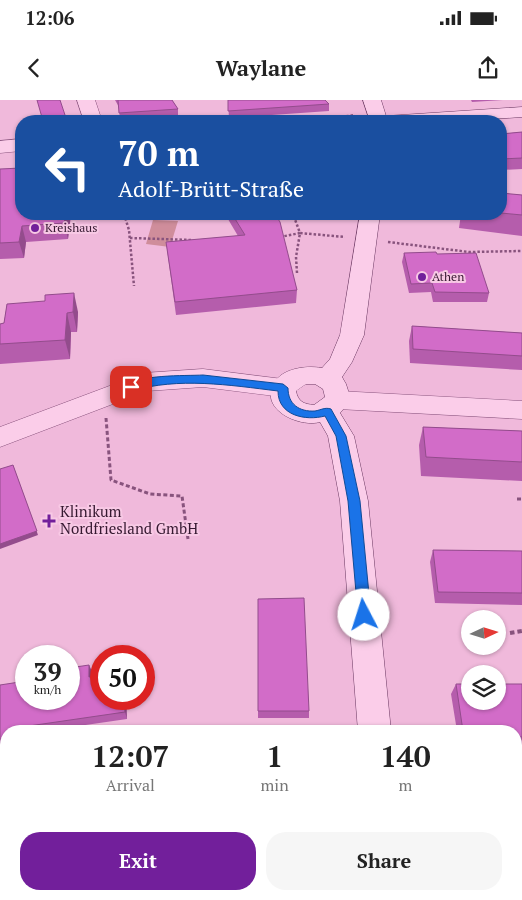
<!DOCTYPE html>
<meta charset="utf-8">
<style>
body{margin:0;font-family:"PT Serif",serif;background:#f6f6f6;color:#222;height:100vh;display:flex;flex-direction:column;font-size:19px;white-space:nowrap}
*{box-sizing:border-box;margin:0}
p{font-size:16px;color:#767676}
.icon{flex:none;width:28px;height:28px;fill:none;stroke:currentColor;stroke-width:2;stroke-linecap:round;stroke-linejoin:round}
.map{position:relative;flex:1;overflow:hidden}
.panel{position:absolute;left:0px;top:625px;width:522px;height:175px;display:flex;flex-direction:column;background:#fff;border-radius:20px 20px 0 0;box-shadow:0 1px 4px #0004}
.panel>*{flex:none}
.top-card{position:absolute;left:15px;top:15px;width:492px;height:105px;border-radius:20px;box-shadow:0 1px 4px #0004;background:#1a4fa0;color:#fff;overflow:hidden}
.needle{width:32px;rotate:86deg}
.controls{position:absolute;left:461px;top:510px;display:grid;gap:10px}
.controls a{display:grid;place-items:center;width:45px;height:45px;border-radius:50%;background:#fff;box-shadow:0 1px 4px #0004;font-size:25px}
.speed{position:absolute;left:15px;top:545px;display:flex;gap:10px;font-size:25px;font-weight:700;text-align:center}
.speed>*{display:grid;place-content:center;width:65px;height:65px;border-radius:50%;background:#fff;box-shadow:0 1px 4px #0004;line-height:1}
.speed small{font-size:12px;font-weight:400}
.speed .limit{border:8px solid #d22;background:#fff;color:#111}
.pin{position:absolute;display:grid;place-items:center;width:42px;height:42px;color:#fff;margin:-21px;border-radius:10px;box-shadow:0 2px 8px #0006}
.me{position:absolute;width:55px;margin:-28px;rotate:355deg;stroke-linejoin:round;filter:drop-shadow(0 0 4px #0008)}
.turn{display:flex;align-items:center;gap:18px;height:105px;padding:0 20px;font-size:22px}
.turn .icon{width:65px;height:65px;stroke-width:2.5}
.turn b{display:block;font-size:35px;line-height:42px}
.eta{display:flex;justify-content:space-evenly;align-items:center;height:85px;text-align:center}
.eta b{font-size:30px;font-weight:700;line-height:35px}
.primary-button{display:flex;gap:10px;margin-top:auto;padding:10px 20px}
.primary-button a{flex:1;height:58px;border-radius:20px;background:#721f9b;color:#fff;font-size:20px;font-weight:700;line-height:58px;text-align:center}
.primary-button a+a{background:#f6f6f6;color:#222}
.status{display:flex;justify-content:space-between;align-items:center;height:35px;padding:0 25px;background:#fff;direction:ltr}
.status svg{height:14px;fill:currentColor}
header{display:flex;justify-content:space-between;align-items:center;height:65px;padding:0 20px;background:#fff;font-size:22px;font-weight:700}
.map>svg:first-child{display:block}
.green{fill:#cf8d9b}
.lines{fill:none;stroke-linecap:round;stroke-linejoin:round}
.street-casing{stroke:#88537d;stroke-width:1}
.secondary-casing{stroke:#693760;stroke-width:1}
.path-far2{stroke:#88537d;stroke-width:2.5;stroke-dasharray:2.5 2;stroke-linecap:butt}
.path-far1{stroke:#88537d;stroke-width:3;stroke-dasharray:4 2.5;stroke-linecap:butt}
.path{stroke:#88537d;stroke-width:4;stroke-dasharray:4.5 3;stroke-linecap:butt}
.street{fill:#fbcde9;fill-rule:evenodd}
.secondary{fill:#fbcde9;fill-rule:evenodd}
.wall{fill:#b55dac}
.shaded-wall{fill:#934c8c}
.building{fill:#d26cc8;stroke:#934c8c}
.route{fill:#1a73e8;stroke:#114b97}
.poi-dot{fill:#721f9b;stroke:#f8c9e5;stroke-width:2}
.labels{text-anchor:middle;stroke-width:4;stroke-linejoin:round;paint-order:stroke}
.far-poi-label{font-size:12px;fill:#361931;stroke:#f8c9e5;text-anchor:start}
.poi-label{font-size:15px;fill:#361931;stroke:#f8c9e5;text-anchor:start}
</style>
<div class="status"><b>12:06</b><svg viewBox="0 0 49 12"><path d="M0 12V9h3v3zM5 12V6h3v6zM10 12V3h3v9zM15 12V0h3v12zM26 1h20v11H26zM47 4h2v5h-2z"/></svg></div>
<header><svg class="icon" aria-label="back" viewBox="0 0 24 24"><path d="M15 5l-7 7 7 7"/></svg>Waylane<svg class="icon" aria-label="share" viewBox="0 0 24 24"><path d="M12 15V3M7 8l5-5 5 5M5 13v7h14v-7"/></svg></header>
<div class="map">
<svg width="522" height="800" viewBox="0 0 522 800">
<rect width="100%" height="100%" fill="#f0b9db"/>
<polygon class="green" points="153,120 178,121 170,147 146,144"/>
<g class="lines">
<g class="street-casing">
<g id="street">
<polygon points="77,0 95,0 102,21 84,21"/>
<polygon points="21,39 21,51 0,53 0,41"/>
<polygon points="203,269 283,279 292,282 295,288 292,294 283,297 203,287 147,291 0,347 0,327 144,273"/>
<polygon points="338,291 522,301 522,319 338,309 329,306 325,300 329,294"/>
<polygon points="6,694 6,729 0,731 0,695"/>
</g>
</g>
<g class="secondary-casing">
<g id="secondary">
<polygon points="363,0 381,0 386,16 522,7 522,17 464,21 370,21"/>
<path d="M360 114H380L364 235 352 262 342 277 346 284 351 300 340 313 354 336 368 401 391 631H358L340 401 328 336 320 322C303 327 267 314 271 291 275 269 304 265 322 268L330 259 340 235ZM306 284H315L323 289 325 297 314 305C304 304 298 302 296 291Z"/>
<polygon points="377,794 415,794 416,800 378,800"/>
</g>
</g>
<g class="path-far2">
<polyline points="327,21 326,19 355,15"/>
<polyline points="124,114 129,130 134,186"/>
<polyline points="280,137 300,133 293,114"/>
<polyline points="130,138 192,140"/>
<polyline points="388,142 469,152 522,151"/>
<polyline points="297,173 296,157 300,133 345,137"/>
</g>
<g class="path-far1">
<polyline points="106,318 111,380 150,394 182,396 188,439"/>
<polyline points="517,399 522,399"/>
</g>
<polyline class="path" points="510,533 522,531"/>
<use href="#street" class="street"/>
<use href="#secondary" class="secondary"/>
</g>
<g class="wall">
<polygon points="115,0 172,0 178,9 178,18 134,21 120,21 119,7"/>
<polygon points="228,0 329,4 329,11 229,18"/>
<polygon points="471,0 503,0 472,2"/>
<polygon points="522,32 522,69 501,70 501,34"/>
<polygon points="0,69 21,114 71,114 68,139 26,142 24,158 0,159"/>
<polygon points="501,93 522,95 522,136 459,128 461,114 501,114"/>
<polygon points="225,114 275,114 297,190 296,203 176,215 166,142 238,136"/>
<polygon points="404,153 437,154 489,193 487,202 433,202 431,192 409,193 402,162"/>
<polygon points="7,204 78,212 77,232 71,232 70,259 0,264 0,224 4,223"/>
<polygon points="412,226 522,233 522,270 410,263 409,241"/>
<polygon points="423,327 522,331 522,381 421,376 419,345"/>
<polygon points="433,450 522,451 522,505 435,503 430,462"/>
<polygon points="258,499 309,611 309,618 258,618"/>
<polygon points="89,565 92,572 92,577 101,599 126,599 127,619 44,631 6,631 6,653 0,654 0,585 26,599"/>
<polygon points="456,584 522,584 522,646 516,646 516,631 457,631 451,594"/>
<polygon points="73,794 135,794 101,800 73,800"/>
<polygon points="482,794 516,794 522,800 483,800"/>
</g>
<g class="shaded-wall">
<polygon points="21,82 21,111 18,100"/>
<polygon points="66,114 71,114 68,139 64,123"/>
<polygon points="22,126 26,142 24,158 19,142"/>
<polygon points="74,193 78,212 77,232 73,212"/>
<polygon points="67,213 71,232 70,259 65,240"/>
<polygon points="13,365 38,435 0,449 0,444"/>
<polygon points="89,565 92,572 92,584 89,577"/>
<polygon points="124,599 126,599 127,619 125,612"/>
<rect x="36" y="794" width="4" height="6"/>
</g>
<g class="building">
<polygon points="37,0 60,0 67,21 43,21"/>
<polygon points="118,0 172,0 178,9 119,13"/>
<polygon points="228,0 325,0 329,4 228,11"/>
<polygon points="522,32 522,58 501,59 501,34"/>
<polygon points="21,68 21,82 18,100 21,100 21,114 66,114 64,123 22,126 19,142 0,143 0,69"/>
<polygon points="501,93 522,95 522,115 501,113"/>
<polygon points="232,114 275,114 280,122 297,190 175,202 166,142 245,135"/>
<polygon points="436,152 437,154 476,153 489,193 435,192 432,183 411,184 404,153"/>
<polygon points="74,193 73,212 67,213 65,240 0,244 0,224 4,223 7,204 45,201 45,195"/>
<polygon points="412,226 522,233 522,256 413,249"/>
<polygon points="423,327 522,331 522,362 426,357"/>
<polygon points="13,365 37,431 0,444 0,369"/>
<polygon points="433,450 522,451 522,493 438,492"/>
<polygon points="304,498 309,611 258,611 258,499"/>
<polygon points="89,565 89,577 101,575 101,599 124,599 125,612 22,627 22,631 6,631 6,646 0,647 0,585 26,581 26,599 69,599 69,568"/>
<polygon points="456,584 470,584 470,601 498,601 498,584 522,584 522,637 516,637 516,631 463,631"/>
<polygon points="516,746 522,746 522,800 494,800 493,794 516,794"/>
<polygon points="6,767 6,794 36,794 36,800 0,800 0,768"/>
<polygon points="73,794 110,794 98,796 99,800 73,800"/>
<polygon points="144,794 164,794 164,800 145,800"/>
<polygon points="271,794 322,794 323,800 271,800"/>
</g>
<path class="route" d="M203 275 283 284 288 288C288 304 299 312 315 311 321 310 325 307 331 309L346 336 360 401 371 515 369 519 364 520 360 519 358 515 348 401 336 336 325 316C306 321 278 316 278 291 229 285 179 277 131 291L126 287C137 274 185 276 203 275Z"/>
<g class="poi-dot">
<circle cx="35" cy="128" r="5"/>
<circle cx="422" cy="177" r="5"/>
<path d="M46.5 413.5h5v5h5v5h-5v5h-5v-5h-5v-5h5z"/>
</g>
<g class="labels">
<g class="far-poi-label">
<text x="45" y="132">Kreishaus</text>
<text x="432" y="181">Athen</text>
</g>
<g class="poi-label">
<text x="60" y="417">Klinikum<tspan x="60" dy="17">Nordfriesland GmbH</tspan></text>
</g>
</g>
</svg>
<div class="controls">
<a><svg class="needle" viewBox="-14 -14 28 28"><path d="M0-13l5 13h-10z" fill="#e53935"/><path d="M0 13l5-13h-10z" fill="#767676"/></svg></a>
<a><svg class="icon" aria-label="layers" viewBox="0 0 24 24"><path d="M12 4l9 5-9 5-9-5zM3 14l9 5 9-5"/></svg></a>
</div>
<div class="speed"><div>39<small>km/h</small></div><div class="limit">50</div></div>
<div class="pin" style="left:131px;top:287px;background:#d93025"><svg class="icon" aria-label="arrive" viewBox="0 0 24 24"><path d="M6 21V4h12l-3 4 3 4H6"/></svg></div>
<svg class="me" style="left:364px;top:515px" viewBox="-20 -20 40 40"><circle r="19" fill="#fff"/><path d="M0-13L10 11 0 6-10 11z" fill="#1a73e8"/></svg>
<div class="top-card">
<div class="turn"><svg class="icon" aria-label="left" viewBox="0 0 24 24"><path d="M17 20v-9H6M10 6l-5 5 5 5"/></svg><div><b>70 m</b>Adolf-Brütt-Straße</div></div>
</div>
<section class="panel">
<div class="eta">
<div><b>12:07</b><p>Arrival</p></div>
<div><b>1</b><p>min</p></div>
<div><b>140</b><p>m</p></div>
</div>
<div class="primary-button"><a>Exit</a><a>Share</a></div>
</section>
</div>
